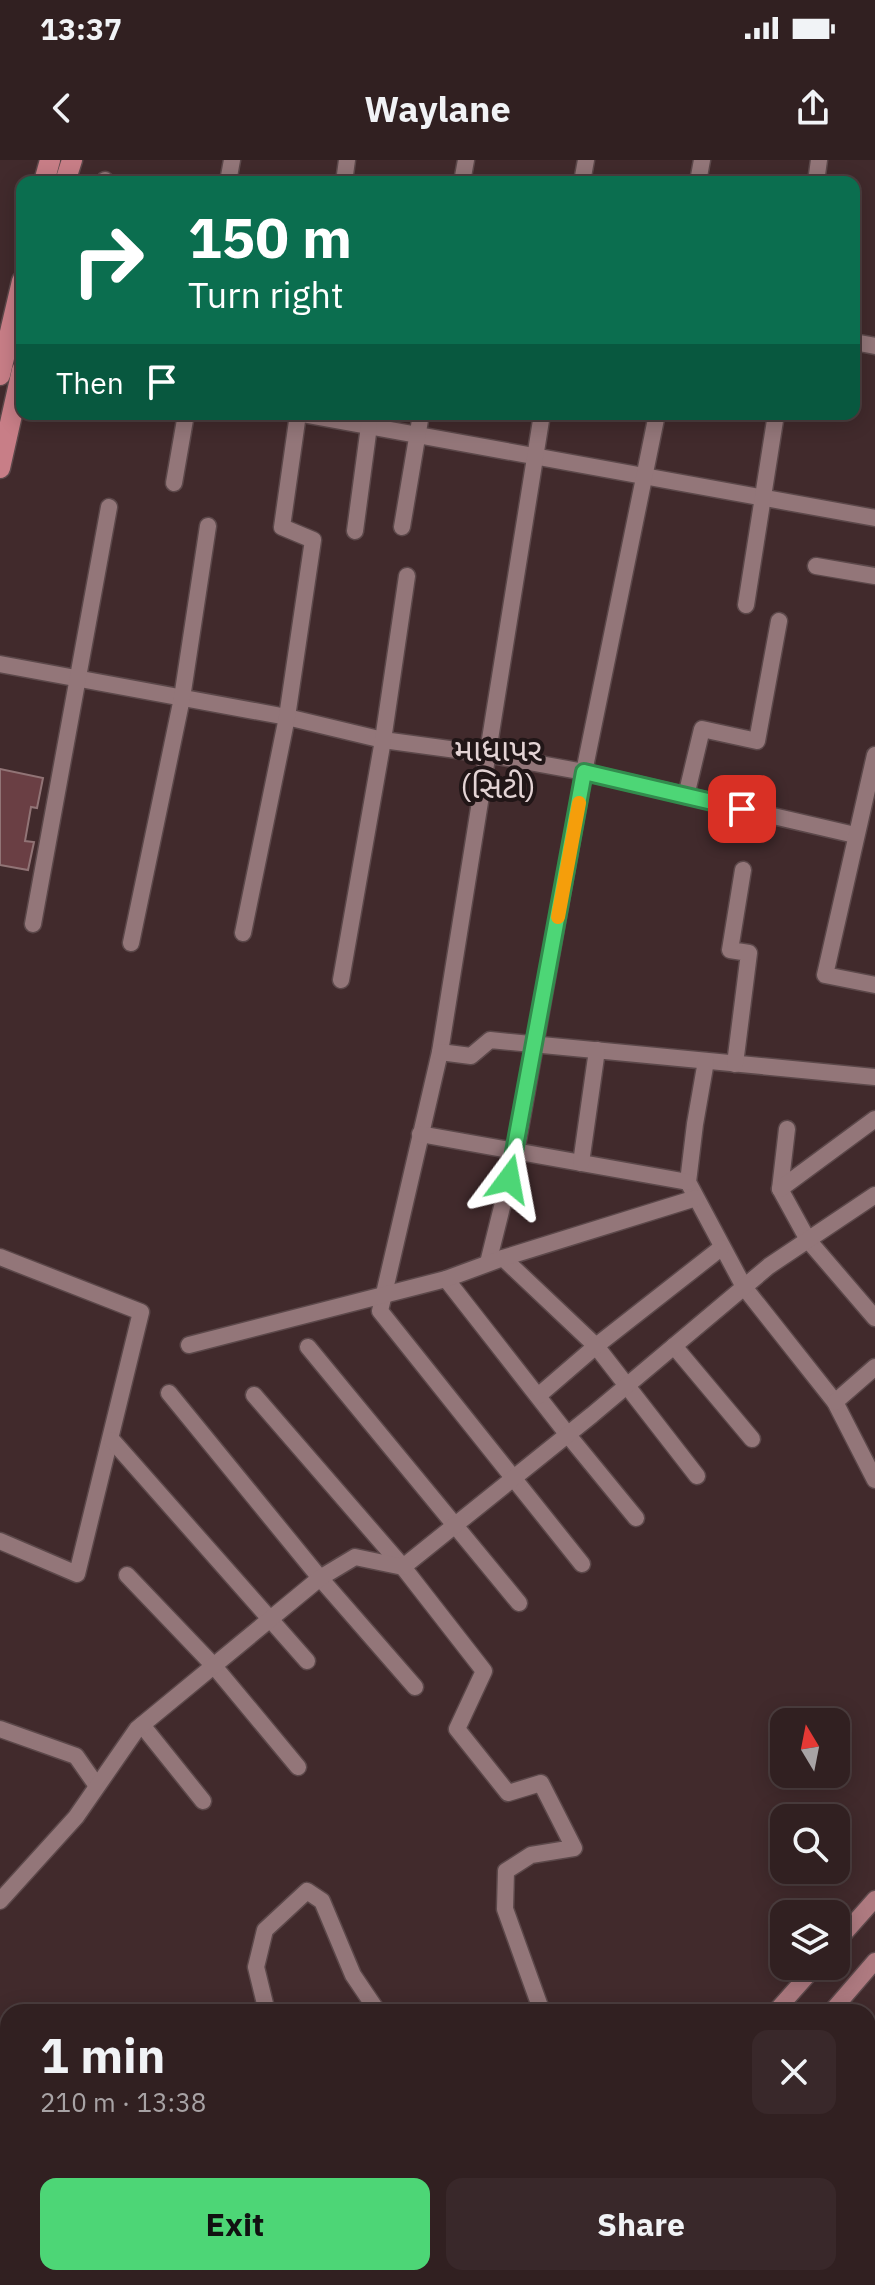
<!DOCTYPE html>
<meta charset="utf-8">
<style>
body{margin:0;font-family:"IBM Plex Sans","Noto Sans Gujarati",sans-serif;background:#39282a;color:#f1f3f6;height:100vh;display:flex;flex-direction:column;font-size:30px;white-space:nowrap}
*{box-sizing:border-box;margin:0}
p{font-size:26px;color:#a8a3a5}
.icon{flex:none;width:44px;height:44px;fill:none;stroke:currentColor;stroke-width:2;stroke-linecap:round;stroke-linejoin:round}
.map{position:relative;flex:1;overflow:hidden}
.side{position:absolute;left:0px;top:1844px;width:876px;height:282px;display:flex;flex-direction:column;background:#312021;border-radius:24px 24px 0 0;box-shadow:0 4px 20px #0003,0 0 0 2px #4c3e3f}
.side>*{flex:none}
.hud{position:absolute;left:16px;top:16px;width:844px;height:244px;border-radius:16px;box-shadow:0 4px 20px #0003,0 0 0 2px #4c3e3f;background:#0b6e4f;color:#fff;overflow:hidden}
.needle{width:52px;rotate:350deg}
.controls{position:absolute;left:770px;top:1548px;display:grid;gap:16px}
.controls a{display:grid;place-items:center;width:80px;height:80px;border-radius:16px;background:#312021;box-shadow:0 4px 20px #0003,0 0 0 2px #4c3e3f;font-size:40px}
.pin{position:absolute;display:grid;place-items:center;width:68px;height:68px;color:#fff;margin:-34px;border-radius:16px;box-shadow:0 4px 12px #0006}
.me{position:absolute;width:88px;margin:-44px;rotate:13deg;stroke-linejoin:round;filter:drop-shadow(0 0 6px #0008)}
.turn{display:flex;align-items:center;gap:28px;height:168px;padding:0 40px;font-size:36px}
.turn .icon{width:104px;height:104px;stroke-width:2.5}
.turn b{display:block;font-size:56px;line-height:68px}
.then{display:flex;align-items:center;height:76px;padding:0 40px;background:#0003;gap:16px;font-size:30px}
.round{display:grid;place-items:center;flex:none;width:84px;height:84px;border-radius:16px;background:#39282a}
.overview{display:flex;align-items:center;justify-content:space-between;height:136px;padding:0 40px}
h1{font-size:48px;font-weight:700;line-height:60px}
.button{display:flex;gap:16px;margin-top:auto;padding:16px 40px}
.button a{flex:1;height:92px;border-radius:16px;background:#4dd676;color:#111;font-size:32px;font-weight:700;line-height:92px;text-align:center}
.button a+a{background:#39282a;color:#f1f3f6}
.status{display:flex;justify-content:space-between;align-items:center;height:56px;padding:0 40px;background:#312021;direction:ltr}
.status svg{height:22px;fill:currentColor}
header{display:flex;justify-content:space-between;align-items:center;height:104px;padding:0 40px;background:#312021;font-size:36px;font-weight:700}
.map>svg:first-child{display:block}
.building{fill:#6a3f44;stroke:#917476;stroke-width:2}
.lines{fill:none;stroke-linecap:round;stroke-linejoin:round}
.minor-casing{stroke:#5c484a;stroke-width:19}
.secondary-casing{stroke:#5c484a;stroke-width:19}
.primary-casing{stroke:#5c484a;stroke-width:23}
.minor{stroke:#937679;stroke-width:16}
.secondary{stroke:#ae7a80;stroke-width:16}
.primary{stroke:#c87e87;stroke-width:20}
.route-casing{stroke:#328b4d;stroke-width:20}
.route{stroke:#4dd676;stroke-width:14}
.slow{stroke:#f59e0b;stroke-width:14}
.labels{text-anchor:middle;stroke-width:8;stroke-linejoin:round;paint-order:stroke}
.quarter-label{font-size:32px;fill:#e4d4d5;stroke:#211617}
</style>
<div class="status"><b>13:37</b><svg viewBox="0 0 49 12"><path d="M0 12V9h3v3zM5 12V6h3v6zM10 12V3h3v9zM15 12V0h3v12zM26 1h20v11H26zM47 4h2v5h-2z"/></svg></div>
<header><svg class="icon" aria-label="back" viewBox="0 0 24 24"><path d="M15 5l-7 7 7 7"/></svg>Waylane<svg class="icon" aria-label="share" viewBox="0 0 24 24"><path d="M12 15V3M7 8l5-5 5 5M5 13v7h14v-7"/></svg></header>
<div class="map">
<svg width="875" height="2125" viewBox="0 0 875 2125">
<rect width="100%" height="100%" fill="#412a2c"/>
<polygon class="building" points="0,609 43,618 37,648 31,647 25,681 34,682 28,710 0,705"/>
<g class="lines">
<g class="minor-casing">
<g id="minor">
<polyline points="104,22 105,20"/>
<polyline points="228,22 232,0"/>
<polyline points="344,22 347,0"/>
<polyline points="462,22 466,0"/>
<polyline points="582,22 586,0"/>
<polyline points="698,22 702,0"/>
<polyline points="816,22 819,0"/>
<polyline points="854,182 875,186"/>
<polyline points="302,254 875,358"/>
<polyline points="542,254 440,892 380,1151 582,1404"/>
<polyline points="174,323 186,254"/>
<polyline points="402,367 421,254"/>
<polyline points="355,371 369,266"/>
<polyline points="816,406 875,416"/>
<polyline points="746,445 776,254"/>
<polyline points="0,504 287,557 383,580 486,594 584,612 855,675"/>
<polyline points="875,595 825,815 875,825"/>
<polyline points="686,636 702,569 757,581 779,461"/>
<polyline points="33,764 109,347"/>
<polyline points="243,773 287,557 313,380 282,367 298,254"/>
<polyline points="131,783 182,538 208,366"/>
<polyline points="341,820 383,580 407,416"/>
<polyline points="440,892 471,896 490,880 875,917"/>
<polyline points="706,901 695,964 688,1022 744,1127 835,1242 875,1320"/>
<polyline points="735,904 749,793 730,790 743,710"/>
<polyline points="787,969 780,1029 808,1080 875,1158"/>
<polyline points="420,974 688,1022"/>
<polyline points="581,1003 597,890"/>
<polyline points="780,1029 875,959"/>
<polyline points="0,1097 141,1152 77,1414 0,1381"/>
<polyline points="503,1098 596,1186 697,1316"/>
<polyline points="488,1103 516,991 584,612 657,254"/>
<polyline points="446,1119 568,1275 636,1358"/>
<polyline points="189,1185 446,1119 503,1098 696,1038"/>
<polyline points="674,1186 752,1279"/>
<polyline points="308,1187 519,1443"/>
<polyline points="169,1233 320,1418 415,1527"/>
<polyline points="254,1235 403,1407 484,1511 457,1569 508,1633 541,1623 574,1688 531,1695 506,1711 505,1749 542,1852"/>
<polyline points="538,1236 596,1186 721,1088"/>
<polyline points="835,1242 875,1207"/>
<polyline points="112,1280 307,1501"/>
<polyline points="127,1415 214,1506 298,1607"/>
<polyline points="142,1565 203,1641"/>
<polyline points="0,1569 76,1596 97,1626"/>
<polyline points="0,1741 76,1657 137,1569 320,1418 355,1397 403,1407 592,1255 769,1106 875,1035"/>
<polyline points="267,1852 256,1807 265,1770 307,1731 322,1741 353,1815 378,1852"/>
</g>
</g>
<g class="secondary-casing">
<g id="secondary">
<polyline points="836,1783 875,1739"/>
<polyline points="775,1852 816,1806"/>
<polyline points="831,1852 875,1801"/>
<polyline points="544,2125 550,2118"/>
<polyline points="603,2125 608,2118"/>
</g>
</g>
<g class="primary-casing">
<g id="primary">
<polyline points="44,22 50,0"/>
<polyline points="65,22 72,0"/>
<polyline points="0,215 22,121"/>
<polyline points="0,308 22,210"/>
</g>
</g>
<use href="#minor" class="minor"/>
<use href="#secondary" class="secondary"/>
<use href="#primary" class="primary"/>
</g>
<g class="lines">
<g class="route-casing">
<polyline id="route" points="509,1019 584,612 742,649"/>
</g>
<use href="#route" class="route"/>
<polyline class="slow" points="558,757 579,643"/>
</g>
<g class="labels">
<g class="quarter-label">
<text x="498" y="601">માધાપર<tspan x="498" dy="37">(સિટી)</tspan></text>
</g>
</g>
</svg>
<div class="controls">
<a><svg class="needle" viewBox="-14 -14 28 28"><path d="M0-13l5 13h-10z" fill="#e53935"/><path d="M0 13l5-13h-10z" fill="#a8a3a5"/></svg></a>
<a><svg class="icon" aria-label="search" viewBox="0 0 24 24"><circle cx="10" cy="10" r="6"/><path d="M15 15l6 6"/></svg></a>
<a><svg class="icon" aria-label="layers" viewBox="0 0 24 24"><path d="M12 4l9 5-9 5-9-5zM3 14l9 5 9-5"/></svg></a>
</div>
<div class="pin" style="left:742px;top:649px;background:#d93025"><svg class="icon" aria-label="arrive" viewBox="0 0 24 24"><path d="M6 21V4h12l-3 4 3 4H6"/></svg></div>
<svg class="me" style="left:509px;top:1019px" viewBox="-20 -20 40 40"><path d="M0-17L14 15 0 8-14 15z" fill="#4dd676" stroke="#fff" stroke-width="4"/></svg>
<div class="hud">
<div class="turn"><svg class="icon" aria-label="right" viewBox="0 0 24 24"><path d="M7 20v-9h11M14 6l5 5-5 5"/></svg><div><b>150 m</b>Turn right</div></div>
<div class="then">Then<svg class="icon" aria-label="arrive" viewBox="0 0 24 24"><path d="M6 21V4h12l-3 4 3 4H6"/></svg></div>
</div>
<section class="side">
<div class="overview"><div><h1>1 min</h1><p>210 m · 13:38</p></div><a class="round"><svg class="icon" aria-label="close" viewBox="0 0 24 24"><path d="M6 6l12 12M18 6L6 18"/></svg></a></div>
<div class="button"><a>Exit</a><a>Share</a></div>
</section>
</div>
